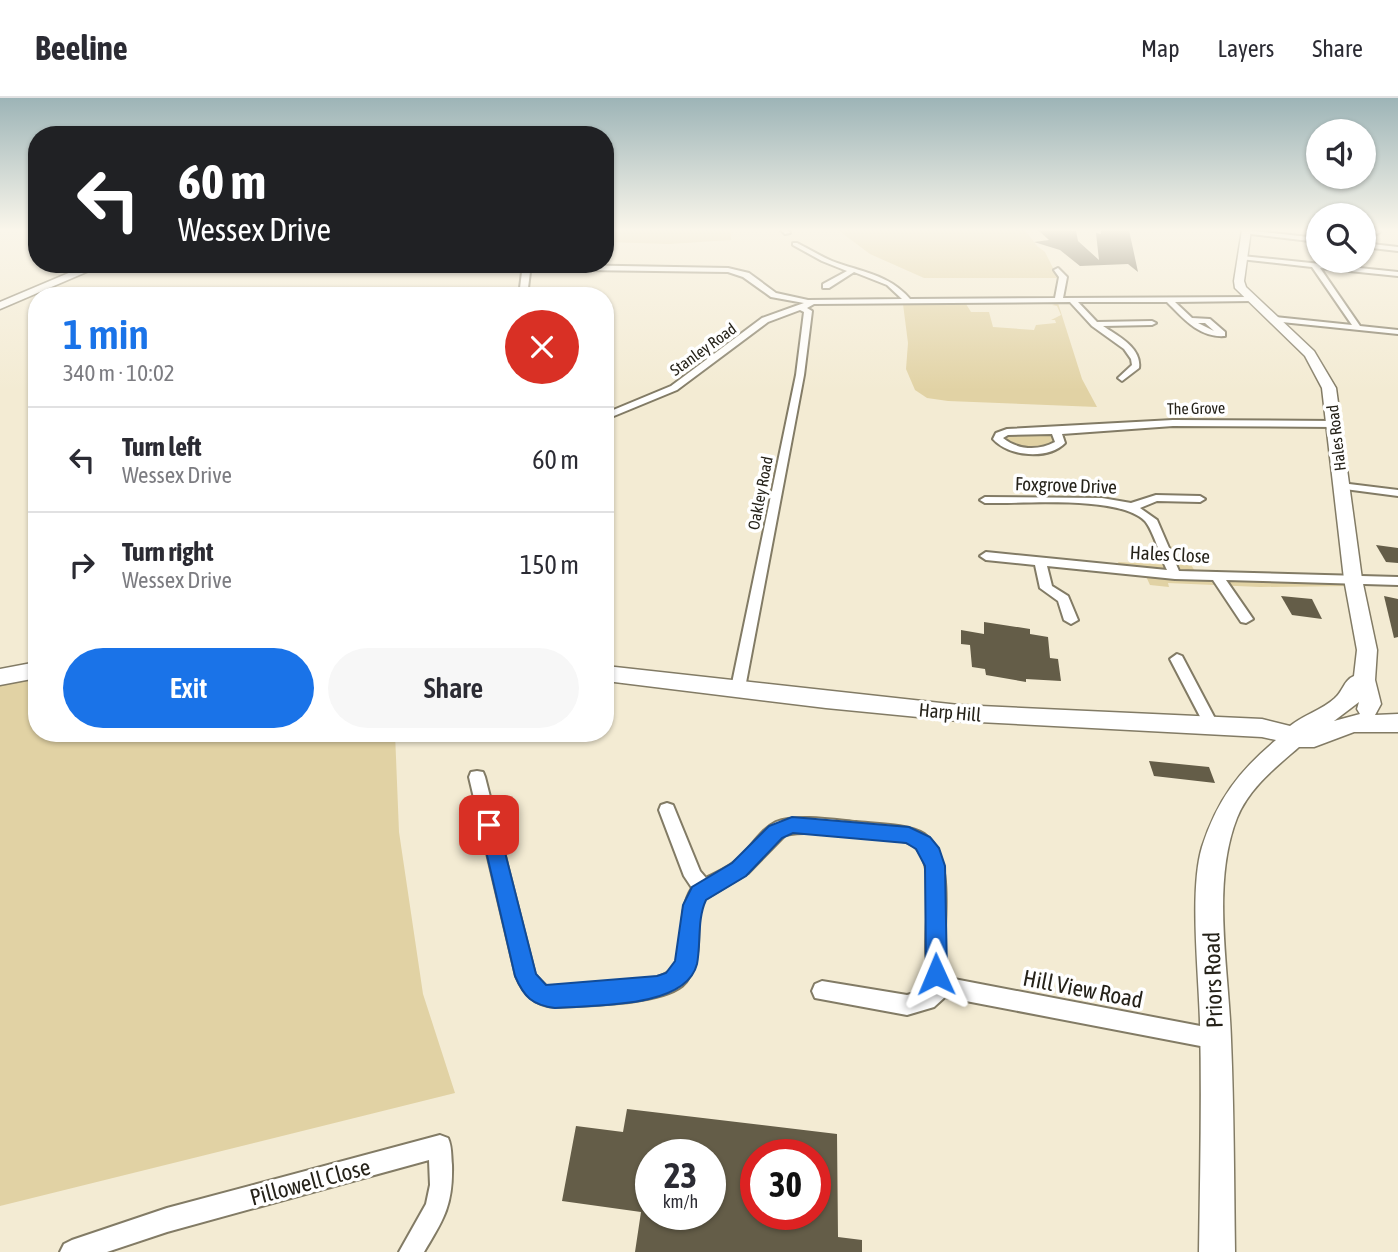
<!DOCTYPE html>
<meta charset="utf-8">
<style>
body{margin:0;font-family:"Asap Condensed",sans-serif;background:#f7f7f7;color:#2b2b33;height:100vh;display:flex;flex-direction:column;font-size:26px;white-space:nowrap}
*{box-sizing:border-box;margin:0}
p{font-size:23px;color:#7c7c81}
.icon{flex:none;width:38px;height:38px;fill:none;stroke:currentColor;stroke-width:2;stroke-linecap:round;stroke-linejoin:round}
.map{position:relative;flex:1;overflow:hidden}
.side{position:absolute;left:28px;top:189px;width:586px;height:455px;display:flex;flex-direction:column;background:#fff;border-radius:28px;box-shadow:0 2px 5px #0004}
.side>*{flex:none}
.hud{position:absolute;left:28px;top:28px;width:586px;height:147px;border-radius:28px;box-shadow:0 2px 5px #0004;background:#202124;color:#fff;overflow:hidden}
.fabs{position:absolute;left:1306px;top:21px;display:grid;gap:14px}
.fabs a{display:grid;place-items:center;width:70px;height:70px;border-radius:50%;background:#fff;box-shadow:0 2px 5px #0004;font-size:35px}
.speed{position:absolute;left:635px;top:1041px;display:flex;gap:14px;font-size:35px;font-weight:700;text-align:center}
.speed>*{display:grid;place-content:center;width:91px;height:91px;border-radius:50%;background:#fff;box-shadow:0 2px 5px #0004;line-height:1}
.speed small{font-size:18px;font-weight:400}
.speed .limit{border:10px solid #d22;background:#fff;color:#111}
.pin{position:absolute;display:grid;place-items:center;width:60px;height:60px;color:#fff;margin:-30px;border-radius:14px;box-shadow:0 4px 10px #0006}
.me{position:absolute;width:77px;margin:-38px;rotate:359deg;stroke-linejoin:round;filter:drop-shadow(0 0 5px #0008)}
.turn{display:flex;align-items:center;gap:24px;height:147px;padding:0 35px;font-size:32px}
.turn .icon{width:91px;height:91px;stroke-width:2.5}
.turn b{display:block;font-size:49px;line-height:60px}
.round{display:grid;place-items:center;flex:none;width:74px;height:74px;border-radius:37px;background:#f7f7f7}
.summary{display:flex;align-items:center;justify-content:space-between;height:119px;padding:0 35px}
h1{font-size:42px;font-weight:600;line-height:52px;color:#1a73e8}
.button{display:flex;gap:14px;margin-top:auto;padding:14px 35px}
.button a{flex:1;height:80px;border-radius:42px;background:#1a73e8;color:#fff;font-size:28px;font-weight:600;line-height:80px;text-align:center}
.button a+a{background:#f7f7f7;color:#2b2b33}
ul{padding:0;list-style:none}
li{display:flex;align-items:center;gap:21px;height:105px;padding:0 35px;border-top:2px solid #e1e1e2}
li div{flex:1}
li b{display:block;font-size:26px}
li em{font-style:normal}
header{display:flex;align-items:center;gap:42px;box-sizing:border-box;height:98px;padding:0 35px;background:#fff;border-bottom:2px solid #e1e1e2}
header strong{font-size:33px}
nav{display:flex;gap:38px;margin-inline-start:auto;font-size:24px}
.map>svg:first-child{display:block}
.green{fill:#e1d2a4}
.building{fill:#645d48;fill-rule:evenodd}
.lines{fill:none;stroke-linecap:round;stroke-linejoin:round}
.street-casing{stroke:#827b65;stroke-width:4}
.secondary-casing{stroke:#827b65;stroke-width:3}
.street{fill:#fff;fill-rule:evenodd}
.secondary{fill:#fff;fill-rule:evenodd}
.route{fill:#1a73e8;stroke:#114b97;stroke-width:2}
.labels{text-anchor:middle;stroke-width:7;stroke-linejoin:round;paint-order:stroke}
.far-street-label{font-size:16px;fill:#252219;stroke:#fff}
.street-label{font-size:19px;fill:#252219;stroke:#fff}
.near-street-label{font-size:23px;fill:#252219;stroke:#fff}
</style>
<header>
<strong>Beeline</strong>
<nav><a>Map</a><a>Layers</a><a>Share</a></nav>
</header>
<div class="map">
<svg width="1398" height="1154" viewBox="0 0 1398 1154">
<rect width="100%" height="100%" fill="#f3ebd3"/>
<g class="green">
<polygon points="606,132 730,132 731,142 669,146 606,144"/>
<polygon points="838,132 1025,132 1037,148 1045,154 1058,180 924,180 870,156"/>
<polygon points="1058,205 1082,281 1097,309 948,303 927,300 915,292 906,271 908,245 903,206 966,206 971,214 989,214 993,229 1034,232 1036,227 1056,225 1055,222 1051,222 1061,217 1057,208 1052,207"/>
<polygon points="1056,333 1059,347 1018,352 999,337"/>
<polygon points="1162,448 1181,449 1197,477 1353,481 1354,488 1260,489 1168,485 1169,489 1150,487 1144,474 1121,472 1118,464 1169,467"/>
<polygon points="37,577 37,635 395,635 399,734 423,896 455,995 0,1108 0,584"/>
</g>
<g class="building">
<polygon points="1038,132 1076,133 1078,143 1099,162 1096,135 1101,136 1101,132 1129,132 1138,174 1128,166 1080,168 1060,152 1034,144 1049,142"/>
<polygon points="1376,447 1398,450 1398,465 1386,464"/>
<polygon points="1281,498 1312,501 1322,521 1292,517"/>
<polygon points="1384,498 1398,501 1398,539 1394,540"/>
<polygon points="984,524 1030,531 1030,536 1048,539 1050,560 1058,561 1061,583 1026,581 1026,584 986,577 985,571 972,569 970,547 961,546 961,532 984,536"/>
<polygon points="1149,663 1209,669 1215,685 1154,678"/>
<path d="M627 1011 837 1036 838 1139 862 1142V1154H635L641 1114 562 1103 576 1028 623 1034ZM651 1057H710V1116H651ZM756 1057H816V1116H756Z"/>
</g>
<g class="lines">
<g class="street-casing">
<g id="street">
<polygon points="781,132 787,132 790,135 785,136"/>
<polygon points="1245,132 1318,140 1318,144 1243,135"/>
<polygon points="1372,132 1378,132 1380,134 1377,136"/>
<path d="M793 145H797C809 151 820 158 832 163 860 174 889 176 910 201L1055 200 1059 179 1054 172 1058 170 1067 179 1063 200 1252 199 1256 201 1252 203 1175 204 1192 220 1210 221 1225 234V238C1199 240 1183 220 1167 204H1078L1097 224 1152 223 1156 225 1152 227 1103 228C1118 238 1142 250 1139 270L1122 283 1118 280 1132 267 1131 261 1124 251 1092 228 1070 204 814 206 807 210 812 213 804 277 745 590 743 594H733L731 590 796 277 804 214 800 212 768 224 677 292 609 320 606 321V315L671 288 762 220 804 205 771 199 743 179 728 174 583 172 524 168 530 174 527 198H519L522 174 515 166 728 170 749 175 776 195 808 202 902 201 887 187 854 174 829 190H823V186L847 173 822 163 793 147ZM1198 225H1205L1214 233Z"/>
<polygon points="1363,145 1398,149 1398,153 1363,149"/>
<polygon points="1242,158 1398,174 1398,178 1320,170 1360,228 1398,232 1398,236 1272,223 1272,219 1275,219 1352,227 1312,169 1240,161"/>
<path d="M1173 322 1335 323 1340 326 1335 329 1173 328 1062 336 1065 345C1048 362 1009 359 993 341L996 335 1007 331ZM1052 336 1055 344C1039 353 1017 352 1003 340L1008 337Z"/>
<polygon points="1341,385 1398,392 1398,398 1337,390 1337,386"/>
<path d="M1156 397 1200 398 1205 401 1200 404 1157 403 1140 410 1157 422 1179 473 1398 479V487L1226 482 1253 521 1246 525 1241 524 1213 482 1175 481 1047 468 1052 488 1068 498 1078 522 1071 526 1064 522 1058 503 1040 490 1035 467 986 462 980 458 986 454 1167 472C1161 460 1153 432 1145 423 1119 397 1022 406 985 405L980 402 985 399 1102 400 1131 405Z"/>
<polygon points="1177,556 1182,558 1220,630 1218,634 1208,634 1206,630 1170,561"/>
<path d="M477 673 483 674 485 679 535 877 546 888C568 892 645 886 665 876 669 874 674 869 676 864 687 841 676 816 692 790L684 778 659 712 661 707 667 705 673 707 700 773 706 780C717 774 729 770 738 761 751 750 760 732 776 724 796 716 835 722 856 724 874 726 910 726 924 736 956 759 943 825 944 859L947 873 954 881 1216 931 1223 934 1226 941 1223 948 1216 951 945 899 934 909 907 917 815 900 812 893 815 886 822 883 907 897 922 893 932 885C915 848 943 772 914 748 904 740 879 741 866 739 840 737 811 732 785 737L748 775 705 801C694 820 702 844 695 864 693 872 689 882 682 888 658 907 586 907 555 909 534 907 524 897 516 878L469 679 471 674Z"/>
<path d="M440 1037 448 1040C452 1049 451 1057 452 1067 453 1107 444 1121 424 1154H399L426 1106 430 1087 429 1062 167 1134 107 1154H60L64 1146 72 1142 167 1110Z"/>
</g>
</g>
<g class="secondary-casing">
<g id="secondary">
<path d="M1242 132H1251L1244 183 1246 189 1314 253 1336 290 1362 481 1377 552 1375 582 1381 606 1375 617 1398 616V634H1354L1314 649H1299C1275 670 1249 690 1237 720 1211 786 1229 872 1231 942 1234 1012 1234 1083 1235 1154H1199C1200 1078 1202 1001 1200 925 1199 877 1189 792 1202 749 1217 702 1239 673 1276 642L1262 639 959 623 826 610 606 583V568L959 607 1262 621 1290 628C1303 617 1322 612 1335 600 1343 593 1344 582 1354 578L1357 552 1344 481 1322 290 1305 258 1235 190 1234 183ZM1359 604 1357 611 1360 616 1334 623Z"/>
<polygon points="90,166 105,166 0,211 0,204"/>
<polygon points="37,564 37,580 0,587 0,571"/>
</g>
</g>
<use href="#street" class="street"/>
<use href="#secondary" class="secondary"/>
</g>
<linearGradient id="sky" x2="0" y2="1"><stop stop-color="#9db4b7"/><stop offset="0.45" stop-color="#faf6eb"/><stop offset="1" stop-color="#faf6eb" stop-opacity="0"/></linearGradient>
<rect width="1398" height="293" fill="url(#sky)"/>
<path class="route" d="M489 719 496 721 498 727 536 876 546 887 657 878 666 875 675 863 683 807 692 789 732 765 769 728 792 719 909 729 930 739 939 750 945 768 947 876 944 884 936 887 929 884 926 876 925 768 916 751 906 745 793 735 782 740 746 778 706 802C697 821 701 846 697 866 686 911 592 907 555 910 532 907 524 899 515 878L480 727 482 721Z"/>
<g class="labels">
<g class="far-street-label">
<text transform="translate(703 251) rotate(-36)" y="6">Stanley Road</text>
<text transform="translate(1196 310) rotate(-1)" y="6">The Grove</text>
<text transform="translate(1336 340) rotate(-97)" y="6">Hales Road</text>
<text transform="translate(760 395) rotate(-79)" y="6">Oakley Road</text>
</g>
<g class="street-label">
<text transform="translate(1066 387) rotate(2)" y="7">Foxgrove Drive</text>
<text transform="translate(1170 456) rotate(3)" y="7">Hales Close</text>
<text transform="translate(950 614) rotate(5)" y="7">Harp Hill</text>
</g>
<g class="near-street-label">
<text transform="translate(1213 882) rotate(-92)" y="8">Priors Road</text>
<text transform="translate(1083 891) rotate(11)" y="8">Hill View Road</text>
<text transform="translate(310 1084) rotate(-15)" y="8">Pillowell Close</text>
</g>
</g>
</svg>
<div class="fabs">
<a><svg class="icon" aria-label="sound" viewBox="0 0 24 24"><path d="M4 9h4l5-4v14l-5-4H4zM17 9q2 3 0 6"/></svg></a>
<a><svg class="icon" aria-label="search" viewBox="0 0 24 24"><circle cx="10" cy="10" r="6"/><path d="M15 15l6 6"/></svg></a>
</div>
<div class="speed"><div>23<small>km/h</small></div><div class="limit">30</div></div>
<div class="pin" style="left:489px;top:727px;background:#d93025"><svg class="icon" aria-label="arrive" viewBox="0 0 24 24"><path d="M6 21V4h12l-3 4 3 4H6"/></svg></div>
<svg class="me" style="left:936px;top:876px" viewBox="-20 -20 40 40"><path d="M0-17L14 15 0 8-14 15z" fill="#1a73e8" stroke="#fff" stroke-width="4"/></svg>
<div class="hud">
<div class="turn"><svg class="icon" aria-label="left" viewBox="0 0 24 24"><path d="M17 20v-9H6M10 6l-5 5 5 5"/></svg><div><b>60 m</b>Wessex Drive</div></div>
</div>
<section class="side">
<div class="summary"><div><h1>1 min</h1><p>340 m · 10:02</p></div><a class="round" style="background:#d93025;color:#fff"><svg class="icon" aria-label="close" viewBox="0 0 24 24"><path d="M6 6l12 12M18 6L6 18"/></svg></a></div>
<ul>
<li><svg class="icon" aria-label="left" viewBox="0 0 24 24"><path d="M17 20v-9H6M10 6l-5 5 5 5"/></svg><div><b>Turn left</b><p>Wessex Drive</p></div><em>60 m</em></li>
<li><svg class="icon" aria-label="right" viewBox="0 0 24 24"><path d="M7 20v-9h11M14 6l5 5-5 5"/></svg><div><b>Turn right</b><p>Wessex Drive</p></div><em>150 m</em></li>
</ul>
<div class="button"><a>Exit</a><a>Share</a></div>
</section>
</div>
